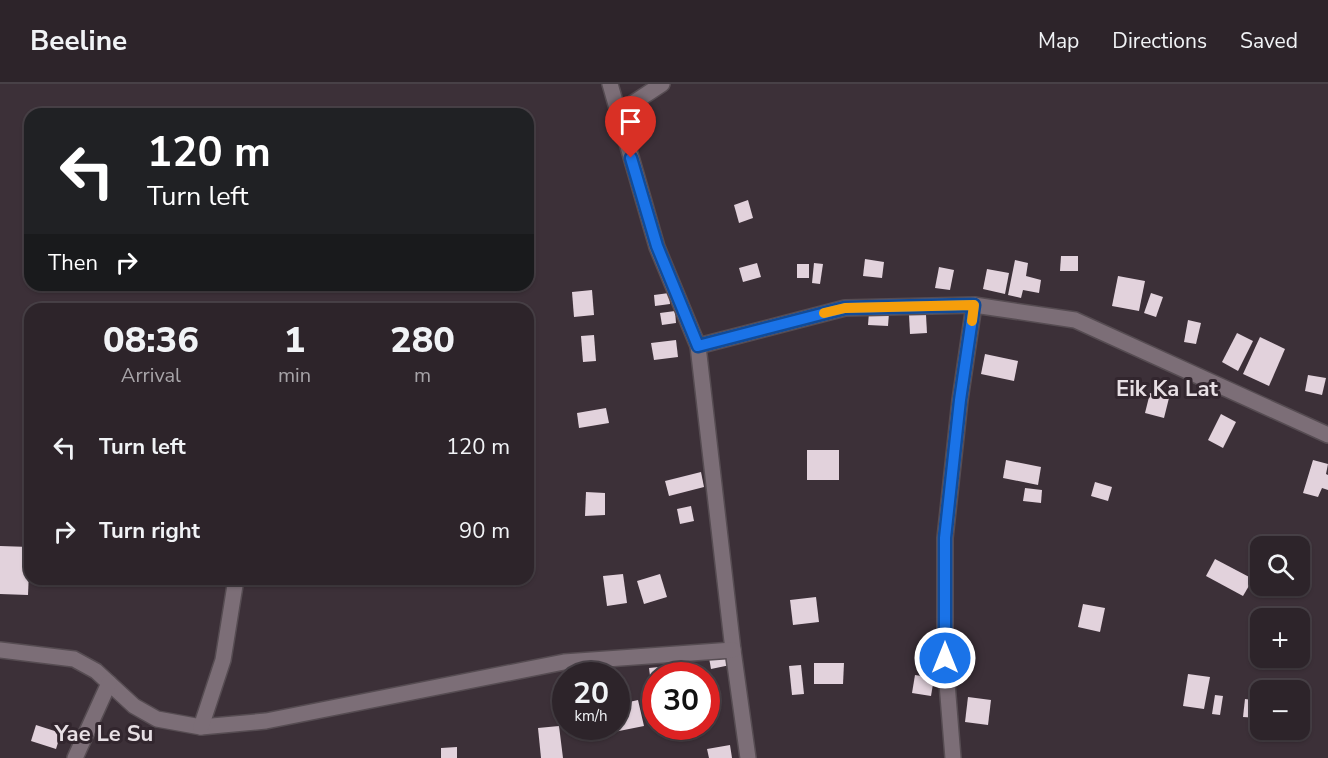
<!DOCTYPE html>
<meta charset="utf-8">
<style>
body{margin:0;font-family:"Nunito Sans",sans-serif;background:#393036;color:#f1f3f6;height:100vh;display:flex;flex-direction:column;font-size:22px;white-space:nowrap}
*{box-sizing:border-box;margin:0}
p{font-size:20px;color:#a7a4a8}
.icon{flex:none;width:33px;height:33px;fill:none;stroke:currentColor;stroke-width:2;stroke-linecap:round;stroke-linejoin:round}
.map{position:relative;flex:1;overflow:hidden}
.panel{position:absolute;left:24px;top:219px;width:510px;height:282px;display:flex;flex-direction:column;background:#2d242a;border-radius:18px;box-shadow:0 2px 4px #0004,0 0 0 2px #484147}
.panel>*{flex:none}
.hud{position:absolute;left:24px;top:24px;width:510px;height:183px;border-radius:18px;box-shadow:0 2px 4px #0004,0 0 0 2px #484147;background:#202124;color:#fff;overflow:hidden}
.controls{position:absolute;left:1250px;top:452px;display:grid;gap:12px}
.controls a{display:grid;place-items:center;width:60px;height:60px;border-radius:12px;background:#2d242a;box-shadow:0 2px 4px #0004,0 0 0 2px #484147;font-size:30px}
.speed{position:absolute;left:552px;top:578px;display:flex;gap:12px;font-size:30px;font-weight:700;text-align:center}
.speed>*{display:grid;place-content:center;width:78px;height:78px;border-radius:50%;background:#2d242a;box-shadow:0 2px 4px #0004,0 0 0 2px #484147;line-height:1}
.speed small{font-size:15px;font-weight:400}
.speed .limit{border:9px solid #d22;background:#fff;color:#111}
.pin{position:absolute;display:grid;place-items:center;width:51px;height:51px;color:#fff;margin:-62px -26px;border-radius:50% 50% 50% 0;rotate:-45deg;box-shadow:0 0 6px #0007}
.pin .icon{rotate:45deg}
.me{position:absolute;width:66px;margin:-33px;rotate:0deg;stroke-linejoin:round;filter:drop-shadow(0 0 4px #0008)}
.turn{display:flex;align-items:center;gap:21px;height:126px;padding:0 24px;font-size:27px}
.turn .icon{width:78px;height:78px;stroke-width:2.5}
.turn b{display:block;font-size:42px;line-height:51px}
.then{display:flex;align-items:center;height:57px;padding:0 24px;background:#0003;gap:12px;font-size:22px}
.eta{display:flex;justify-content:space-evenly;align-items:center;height:102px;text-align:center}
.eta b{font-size:36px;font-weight:800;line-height:42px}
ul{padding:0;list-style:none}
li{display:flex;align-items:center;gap:18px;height:84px;padding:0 24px}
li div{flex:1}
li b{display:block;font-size:22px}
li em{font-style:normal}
header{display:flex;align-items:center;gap:36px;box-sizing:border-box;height:84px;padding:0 30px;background:#2d242a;border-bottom:2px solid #484147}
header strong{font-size:28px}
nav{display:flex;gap:33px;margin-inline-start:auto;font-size:21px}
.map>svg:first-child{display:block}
.building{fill:#e2d2dc}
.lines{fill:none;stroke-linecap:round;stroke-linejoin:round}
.minor-casing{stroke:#564c52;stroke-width:18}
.minor{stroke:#7c6e77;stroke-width:15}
.route-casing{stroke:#114b97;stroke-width:15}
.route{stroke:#1a73e8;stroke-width:10}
.slow{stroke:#f59e0b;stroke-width:10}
.labels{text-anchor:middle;stroke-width:6;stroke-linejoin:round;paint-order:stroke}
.quarter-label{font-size:22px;font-weight:bold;fill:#e7dfe4;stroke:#32262e}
</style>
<header>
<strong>Beeline</strong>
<nav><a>Map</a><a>Directions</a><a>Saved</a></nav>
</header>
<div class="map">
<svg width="1328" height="674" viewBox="0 0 1328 674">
<rect width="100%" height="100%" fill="#3c3038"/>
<g class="building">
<polygon points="748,116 753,134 739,139 734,121"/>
<polygon points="1061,172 1078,172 1078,187 1060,187"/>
<polygon points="865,175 884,178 882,194 863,192"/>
<polygon points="1015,176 1028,179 1026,192 1041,196 1039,209 1023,206 1021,214 1008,211"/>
<polygon points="757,179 761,193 743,198 739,184"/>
<polygon points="814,179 823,180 820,200 812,199"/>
<rect x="797" y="180" width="12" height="14"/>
<polygon points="939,183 954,186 950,206 935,204"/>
<polygon points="987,185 1009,189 1005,210 983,205"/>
<polygon points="1118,192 1145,197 1139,227 1112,222"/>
<polygon points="592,206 594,231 574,233 572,208"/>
<polygon points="669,209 670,220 655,222 654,211"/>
<polygon points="1151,209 1163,213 1156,233 1144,229"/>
<polygon points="675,227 676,239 662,241 660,229"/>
<polygon points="869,228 889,229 888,242 868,241"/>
<polygon points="909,231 926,231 927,249 910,250"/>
<polygon points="1188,236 1201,239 1196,260 1184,258"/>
<polygon points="1237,249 1253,257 1238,287 1222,278"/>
<polygon points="594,251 596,277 583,278 581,252"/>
<polygon points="1260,253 1285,265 1269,302 1243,290"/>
<polygon points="676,256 678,273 654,276 651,259"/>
<polygon points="985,270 1018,277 1014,297 981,290"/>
<polygon points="1308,291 1326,294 1322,311 1305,307"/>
<polygon points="1150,309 1169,314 1164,334 1145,329"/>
<polygon points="606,324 609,339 579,344 577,329"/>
<polygon points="1221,330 1236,338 1223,364 1208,356"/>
<rect x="807" y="366" width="32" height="30"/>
<polygon points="1006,376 1041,383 1038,401 1003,394"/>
<polygon points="1313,376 1328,380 1326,390 1328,391 1328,406 1322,404 1318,413 1303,409"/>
<polygon points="701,388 704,403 669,412 665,397"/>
<polygon points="1095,398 1112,403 1108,417 1091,412"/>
<polygon points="1025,404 1042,406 1041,419 1023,417"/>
<polygon points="586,408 605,409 605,431 585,432"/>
<polygon points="691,422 694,437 680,440 677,425"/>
<polygon points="0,462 30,463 28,511 0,510"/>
<polygon points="1215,475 1253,495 1243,512 1206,492"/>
<polygon points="623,490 627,519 607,522 603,492"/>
<polygon points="660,490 667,513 644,520 637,497"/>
<polygon points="816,513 819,538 793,541 790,516"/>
<polygon points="1083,520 1105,524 1100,548 1078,543"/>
<polygon points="733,564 735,580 711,585 708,568"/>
<polygon points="814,579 844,579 843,600 814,600"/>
<polygon points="801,581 804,610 792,611 789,582"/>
<polygon points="669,582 670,591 656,591 654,622 649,584"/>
<polygon points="1188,590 1210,593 1204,625 1183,622"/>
<polygon points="915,591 934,594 931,612 912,609"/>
<polygon points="1215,611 1223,612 1220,631 1212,630"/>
<polygon points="968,613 991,616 988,641 965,638"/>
<polygon points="1245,615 1260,617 1259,634 1243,633"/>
<polygon points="638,616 644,642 614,648 613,642 616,642 616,621"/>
<polygon points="36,641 61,649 56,665 31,657"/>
<polygon points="559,642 563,674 541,674 538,644"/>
<polygon points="663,642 687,642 687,643 664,647"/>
<polygon points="730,661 732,674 709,674 707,665"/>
<polygon points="457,663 457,674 441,674 441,664"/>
</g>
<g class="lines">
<g class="minor-casing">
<g id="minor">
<polyline points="610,0 657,163 698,262 733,566 748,674"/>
<polyline points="618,29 662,0"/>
<polyline points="698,262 845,224 974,221 1075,236 1328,351"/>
<polyline points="0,566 74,575 96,587 134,622 157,635 201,643 266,637 564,578 733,566"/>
<polyline points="201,643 223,576 236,495"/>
<polyline points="75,674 109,599"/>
<polyline points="953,674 945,574 945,454 960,316 974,221"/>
</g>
</g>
<use href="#minor" class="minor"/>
</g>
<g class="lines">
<g class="route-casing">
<polyline id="route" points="631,74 657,162 698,262 845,224 974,221 960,316 945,454 945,574"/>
</g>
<use href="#route" class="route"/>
<polyline class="slow" points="824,229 845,224 974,221 972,237"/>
</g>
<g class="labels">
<g class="quarter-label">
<text x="1167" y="312">Eik Ka Lat</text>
<text x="104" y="657">Yae Le Su</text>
</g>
</g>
</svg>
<div class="controls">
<a><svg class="icon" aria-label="search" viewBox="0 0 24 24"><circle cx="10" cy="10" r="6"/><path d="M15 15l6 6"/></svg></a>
<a>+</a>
<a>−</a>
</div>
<div class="speed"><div>20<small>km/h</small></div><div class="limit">30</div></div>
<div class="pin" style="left:631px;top:74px;background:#d93025"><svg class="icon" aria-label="arrive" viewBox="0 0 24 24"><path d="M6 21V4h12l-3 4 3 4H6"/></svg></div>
<svg class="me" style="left:945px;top:574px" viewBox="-20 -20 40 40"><circle r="17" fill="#1a73e8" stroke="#fff" stroke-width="3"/><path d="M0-11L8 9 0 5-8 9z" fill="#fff"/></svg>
<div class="hud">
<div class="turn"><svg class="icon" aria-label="left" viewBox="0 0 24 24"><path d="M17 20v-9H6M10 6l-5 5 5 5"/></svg><div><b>120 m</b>Turn left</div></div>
<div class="then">Then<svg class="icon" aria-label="right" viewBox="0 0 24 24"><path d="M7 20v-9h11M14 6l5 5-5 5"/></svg></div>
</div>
<section class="panel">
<div class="eta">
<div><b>08:36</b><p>Arrival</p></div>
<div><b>1</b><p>min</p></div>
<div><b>280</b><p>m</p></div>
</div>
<ul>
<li><svg class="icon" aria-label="left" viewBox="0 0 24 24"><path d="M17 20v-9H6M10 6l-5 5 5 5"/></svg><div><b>Turn left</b></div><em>120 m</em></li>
<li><svg class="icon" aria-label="right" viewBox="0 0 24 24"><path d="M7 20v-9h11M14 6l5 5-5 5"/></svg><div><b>Turn right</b></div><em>90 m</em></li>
</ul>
</section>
</div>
